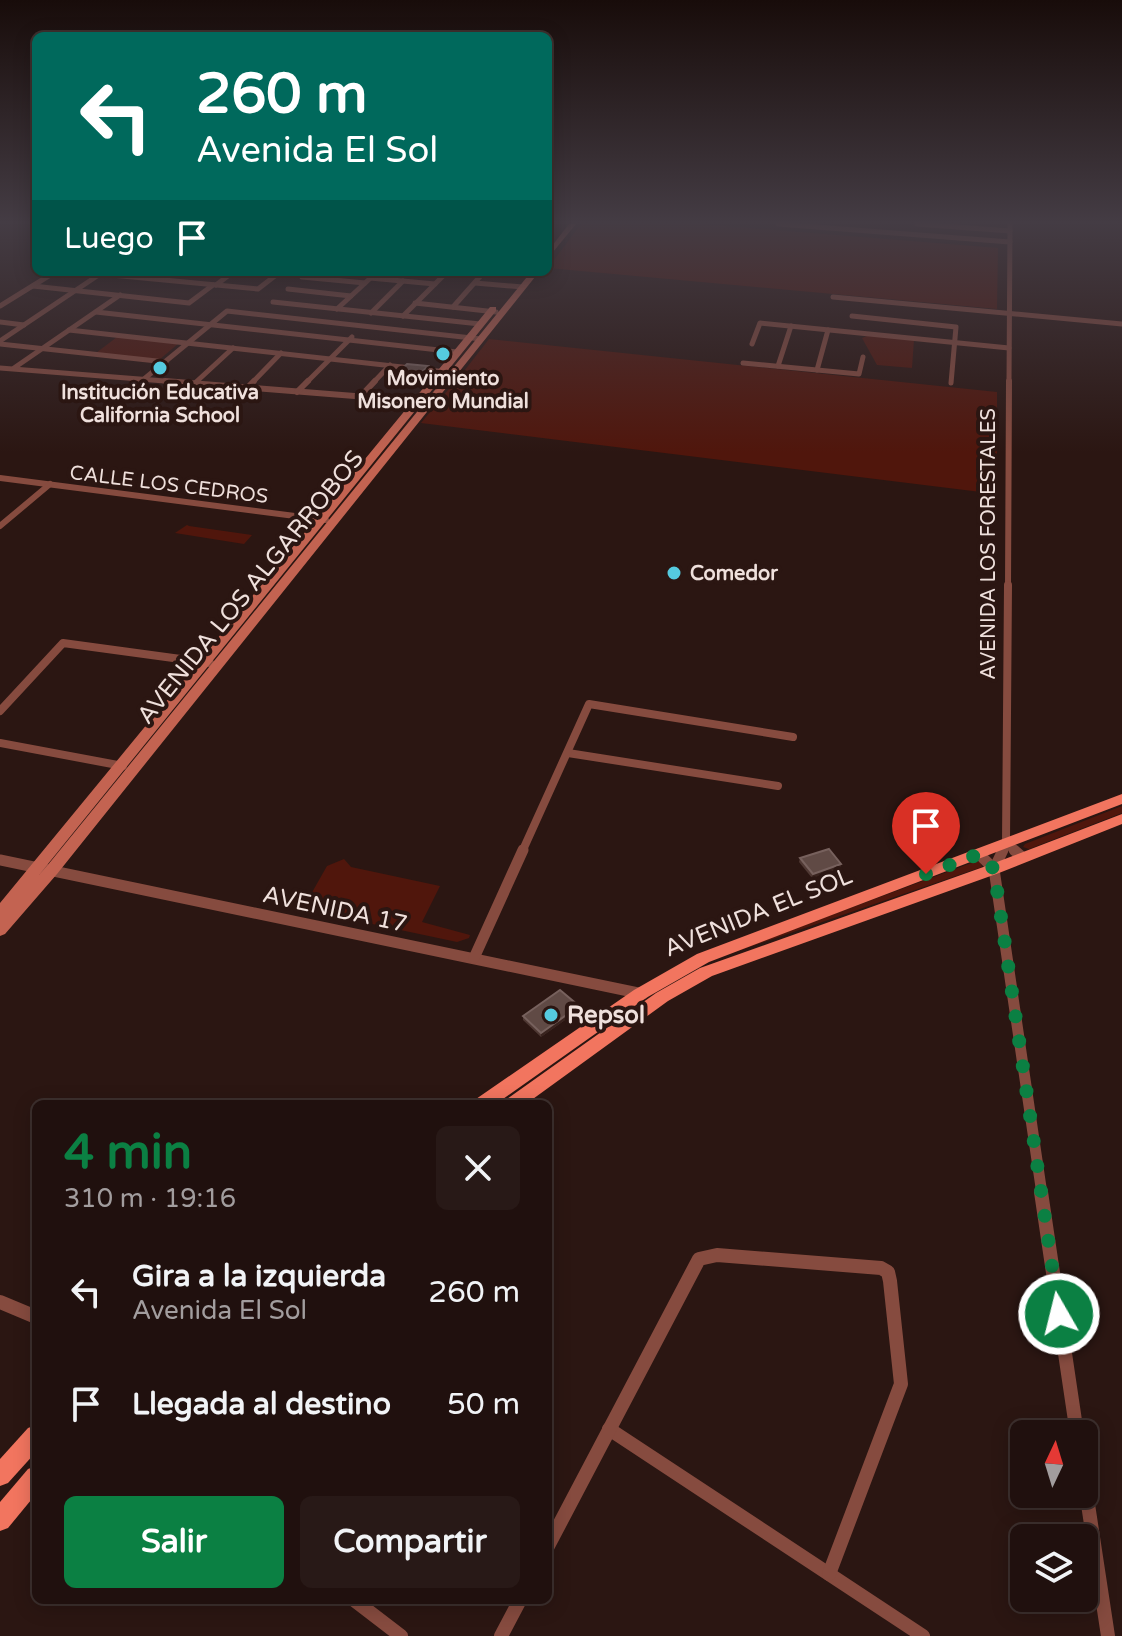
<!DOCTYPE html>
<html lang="es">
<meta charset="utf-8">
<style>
body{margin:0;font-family:"Varela Round",sans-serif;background:#281917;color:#f1f3f6;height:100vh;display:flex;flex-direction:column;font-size:30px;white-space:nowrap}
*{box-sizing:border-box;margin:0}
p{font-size:26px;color:#a29d9e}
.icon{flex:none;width:44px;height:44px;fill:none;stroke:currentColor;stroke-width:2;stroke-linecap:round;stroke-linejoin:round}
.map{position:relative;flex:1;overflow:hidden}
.panel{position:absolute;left:32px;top:1100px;width:520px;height:504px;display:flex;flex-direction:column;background:#20100e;border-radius:12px;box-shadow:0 4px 20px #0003,0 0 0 2px #3d302e}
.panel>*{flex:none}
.guide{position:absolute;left:32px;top:32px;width:520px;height:244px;border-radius:12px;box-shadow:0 4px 20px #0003,0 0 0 2px #3d302e;background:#00695c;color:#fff;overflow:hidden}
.needle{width:52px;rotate:4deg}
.buttons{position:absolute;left:1010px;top:1420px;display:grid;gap:16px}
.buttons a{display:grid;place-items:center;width:88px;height:88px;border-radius:12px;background:#20100e;box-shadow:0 4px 20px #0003,0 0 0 2px #3d302e;font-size:40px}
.pin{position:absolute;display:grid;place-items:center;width:68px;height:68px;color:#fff;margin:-82px -34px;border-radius:50% 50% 50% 0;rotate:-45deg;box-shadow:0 0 8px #0007}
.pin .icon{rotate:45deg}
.me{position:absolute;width:88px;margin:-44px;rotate:352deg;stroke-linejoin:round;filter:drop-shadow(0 0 6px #0008)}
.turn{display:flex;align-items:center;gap:28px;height:168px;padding:0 32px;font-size:36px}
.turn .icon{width:104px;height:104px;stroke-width:2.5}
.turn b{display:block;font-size:56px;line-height:68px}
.then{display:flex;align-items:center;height:76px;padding:0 32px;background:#0003;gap:16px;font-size:30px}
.round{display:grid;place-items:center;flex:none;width:84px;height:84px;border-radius:12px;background:#281917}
.head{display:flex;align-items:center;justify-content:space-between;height:136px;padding:0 32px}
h1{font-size:48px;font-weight:700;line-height:60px;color:#0b8043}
.action{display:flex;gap:16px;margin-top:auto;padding:16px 32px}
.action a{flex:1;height:92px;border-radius:12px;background:#0b8043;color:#fff;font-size:32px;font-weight:700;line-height:92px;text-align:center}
.action a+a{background:#281917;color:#f1f3f6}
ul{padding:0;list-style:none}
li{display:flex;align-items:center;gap:24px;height:112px;padding:0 32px}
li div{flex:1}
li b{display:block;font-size:30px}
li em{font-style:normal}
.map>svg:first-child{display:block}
.green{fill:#50160c}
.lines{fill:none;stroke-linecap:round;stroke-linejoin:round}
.street-far4{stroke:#864b3f;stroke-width:5}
.street-far3{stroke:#864b3f;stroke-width:6}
.street-far2{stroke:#864b3f;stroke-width:8}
.street-far1{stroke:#864b3f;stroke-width:11}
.street{stroke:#864b3f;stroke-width:14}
.secondary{fill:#c36351;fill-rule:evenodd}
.primary{fill:#f2755f;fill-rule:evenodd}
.wall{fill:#4f3833}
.shaded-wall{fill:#39231e}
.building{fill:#604a45;stroke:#77615d;stroke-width:2}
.route{stroke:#0b8043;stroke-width:14;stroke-dasharray:0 25.2}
.poi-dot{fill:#55cadf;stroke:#2b1612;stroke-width:3}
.labels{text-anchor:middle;stroke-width:8;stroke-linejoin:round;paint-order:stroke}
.far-poi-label{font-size:20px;font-weight:bold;fill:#efe0dc;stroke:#2b1612}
.far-street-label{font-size:20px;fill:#efe0dc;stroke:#2b1612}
.street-label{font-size:24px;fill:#efe0dc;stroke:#2b1612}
.poi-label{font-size:24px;font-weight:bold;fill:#efe0dc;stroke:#2b1612;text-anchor:start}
</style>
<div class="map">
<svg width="1122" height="1636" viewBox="0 0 1122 1636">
<rect width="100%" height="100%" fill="#2b1612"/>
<g class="green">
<polygon points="581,224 700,224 998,248 997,309 548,268"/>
<polygon points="869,335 914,340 912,368 877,365 862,338"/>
<polygon points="117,337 179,343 159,360 96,353"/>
<polygon points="489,339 997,392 997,494 421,423 457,379 463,379 461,375"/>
<polygon points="187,525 189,526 252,535 244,544 175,533"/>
<polygon points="1122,806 1122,813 1029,849 1023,847 1025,844"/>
<polygon points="344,859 351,867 440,886 422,922 470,935 469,938 457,942 311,911 306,903 327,866"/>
<polygon points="974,862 980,862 982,867 694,966"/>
</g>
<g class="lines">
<g class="street-far4">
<polyline points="778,224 1010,242"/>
<polyline points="917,224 1010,231"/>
<polyline points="419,272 444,275"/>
<polyline points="101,274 258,289 280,272"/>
<polyline points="302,277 365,283"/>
<polyline points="370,278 435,284"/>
<polyline points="475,283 523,287"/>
<polyline points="216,285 233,272"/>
<polyline points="33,286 189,303 213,285"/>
<polyline points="288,289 351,296"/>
<polyline points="833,297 1122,324"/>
<polyline points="273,302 480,324"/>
<polyline points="415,303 496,312"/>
<polyline points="0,306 55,272"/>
<polyline points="453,307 484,272"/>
<polyline points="337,309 377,272"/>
<polyline points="96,312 457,352"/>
<polyline points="371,313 403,281"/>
<polyline points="403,316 447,272"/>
<polyline points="852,316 956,327 951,383"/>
<polyline points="0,322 24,325"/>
<polyline points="69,330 447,372"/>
<polyline points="0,341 103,272"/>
<polyline points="0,344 166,362"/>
<polyline points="752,344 760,323 1009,348"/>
<polyline points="743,363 859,374 863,357"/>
<polyline points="778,366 791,326"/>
<polyline points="0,368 190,383"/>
<polyline points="14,368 120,295"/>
<polyline points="817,370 828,330"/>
<polyline points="144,379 227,311 481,339"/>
<polyline points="195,383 233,348"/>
<polyline points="252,383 281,353"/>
<polyline points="306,383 352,337"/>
<polyline points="373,383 390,365"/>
<polyline points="1009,383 1010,224"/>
</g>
<g class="street-far3">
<polyline points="165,381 430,402"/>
<polyline points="247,388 254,381"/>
<polyline points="297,392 308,381"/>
<polyline points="360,397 375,381"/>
<polyline points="0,478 326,520"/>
<polyline points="0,526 50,484"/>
<polyline points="1008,587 1009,381"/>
</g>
<g class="street-far2">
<polyline points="1008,585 1006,843 1016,852"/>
<polyline points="0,711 63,643 210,663"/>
<polyline points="0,743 123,766"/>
<polyline points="568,753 778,786"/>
<polyline points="522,852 589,704 793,737"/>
<polyline points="1002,852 1006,843"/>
</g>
<g class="street-far1">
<polyline points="1014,850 1022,857"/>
<polyline points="979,854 994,869 1042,1194"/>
<polyline points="0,860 643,994"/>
<polyline points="994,869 1003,850"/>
<polyline points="474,958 523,850"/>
</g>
<g class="street">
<polyline points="1041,1192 1077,1434"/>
<polyline points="0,1302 36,1317"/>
<polyline points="609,1429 923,1636"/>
<polyline points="1084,1478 1108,1636"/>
<polyline points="548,1546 699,1259 717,1255 881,1268 888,1272 890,1281 901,1384 829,1574"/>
<polyline points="354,1600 401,1636"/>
<polyline points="501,1636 520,1600"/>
</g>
<g class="secondary">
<polygon points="569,224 576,224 548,258 548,251"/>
<polygon points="531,272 539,272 57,874 5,934 0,936 0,903 490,307 496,307 496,311 39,875 47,866"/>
</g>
<g class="primary">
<polygon points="1122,794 1122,804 709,962 646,998 496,1104 473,1104 476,1099 634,990 697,954"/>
<polygon points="1122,814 1122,824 999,873 712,976 668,1001 526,1104 504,1104 507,1099 656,993 700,968 989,865"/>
<polygon points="36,1425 36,1452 8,1483 0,1486 0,1459 28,1428"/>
<polygon points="36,1466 36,1494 8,1528 0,1531 0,1502 28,1469"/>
</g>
</g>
<g class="wall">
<polygon points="399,372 428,375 421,384 400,381"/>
<polygon points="800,858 841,868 812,878 799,862"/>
<polygon points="579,1010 541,1037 523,1020 523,1016"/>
</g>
<g class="shaded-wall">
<polygon points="428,366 428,375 421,384 420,374"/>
<polygon points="841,864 841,868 812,878 813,874"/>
<polygon points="579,1006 579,1010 541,1037 541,1033"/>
</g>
<g class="building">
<polygon points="407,364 428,366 420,374 399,372"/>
<polygon points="829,849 841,864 813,874 800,858"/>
<polygon points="560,990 579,1006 541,1033 523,1016"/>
</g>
<linearGradient id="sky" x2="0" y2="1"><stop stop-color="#180c0a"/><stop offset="0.49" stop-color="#443c44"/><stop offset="1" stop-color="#443c44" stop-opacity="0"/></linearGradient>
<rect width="1122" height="453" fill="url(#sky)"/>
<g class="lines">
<polyline class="route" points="926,874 979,854 994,869 1059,1314"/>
</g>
<g class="poi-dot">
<circle cx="443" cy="354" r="8"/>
<circle cx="160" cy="368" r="8"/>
<circle cx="674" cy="573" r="8"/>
<circle cx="551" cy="1015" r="8"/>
</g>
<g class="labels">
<g class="far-poi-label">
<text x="443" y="385">Movimiento<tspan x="443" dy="23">Misonero Mundial</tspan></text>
<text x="160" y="399">Institución Educativa<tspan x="160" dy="23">California School</tspan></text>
<text x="690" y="580" text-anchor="start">Comedor</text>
</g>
<g class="far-street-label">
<text transform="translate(169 484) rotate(7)" y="7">CALLE LOS CEDROS</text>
<text transform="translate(988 544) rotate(-90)" y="7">AVENIDA LOS FORESTALES</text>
</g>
<g class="street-label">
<text transform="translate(250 587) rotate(-51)" y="8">AVENIDA LOS ALGARROBOS</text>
<text transform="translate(335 909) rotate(12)" y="8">AVENIDA 17</text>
<text transform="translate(758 912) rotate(-22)" y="8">AVENIDA EL SOL</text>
</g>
<g class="poi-label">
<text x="567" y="1023">Repsol</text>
</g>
</g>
</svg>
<div class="buttons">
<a><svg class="needle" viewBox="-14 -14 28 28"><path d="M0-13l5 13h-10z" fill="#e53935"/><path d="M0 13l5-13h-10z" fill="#a29d9e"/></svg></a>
<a><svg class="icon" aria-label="layers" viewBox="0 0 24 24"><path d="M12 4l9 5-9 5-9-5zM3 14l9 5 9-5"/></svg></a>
</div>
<div class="pin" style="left:926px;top:874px;background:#d93025"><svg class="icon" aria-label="arrive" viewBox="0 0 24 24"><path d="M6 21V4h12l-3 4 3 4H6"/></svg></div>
<svg class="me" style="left:1059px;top:1314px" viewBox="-20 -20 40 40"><circle r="17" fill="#0b8043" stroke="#fff" stroke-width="3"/><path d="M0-11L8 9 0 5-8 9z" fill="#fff"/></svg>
<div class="guide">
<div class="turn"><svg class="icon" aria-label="left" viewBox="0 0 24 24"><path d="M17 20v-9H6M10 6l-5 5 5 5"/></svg><div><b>260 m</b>Avenida El Sol</div></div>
<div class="then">Luego<svg class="icon" aria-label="arrive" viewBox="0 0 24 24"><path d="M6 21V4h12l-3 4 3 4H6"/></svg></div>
</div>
<section class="panel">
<div class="head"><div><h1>4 min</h1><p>310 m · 19:16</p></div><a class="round"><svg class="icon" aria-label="close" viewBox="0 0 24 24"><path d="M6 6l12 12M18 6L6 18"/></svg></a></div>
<ul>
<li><svg class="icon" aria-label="left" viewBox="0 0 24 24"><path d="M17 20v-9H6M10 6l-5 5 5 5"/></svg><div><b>Gira a la izquierda</b><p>Avenida El Sol</p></div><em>260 m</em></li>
<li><svg class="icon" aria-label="arrive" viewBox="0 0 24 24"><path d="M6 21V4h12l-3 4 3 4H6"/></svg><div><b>Llegada al destino</b></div><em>50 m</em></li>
</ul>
<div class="action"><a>Salir</a><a>Compartir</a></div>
</section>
</div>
